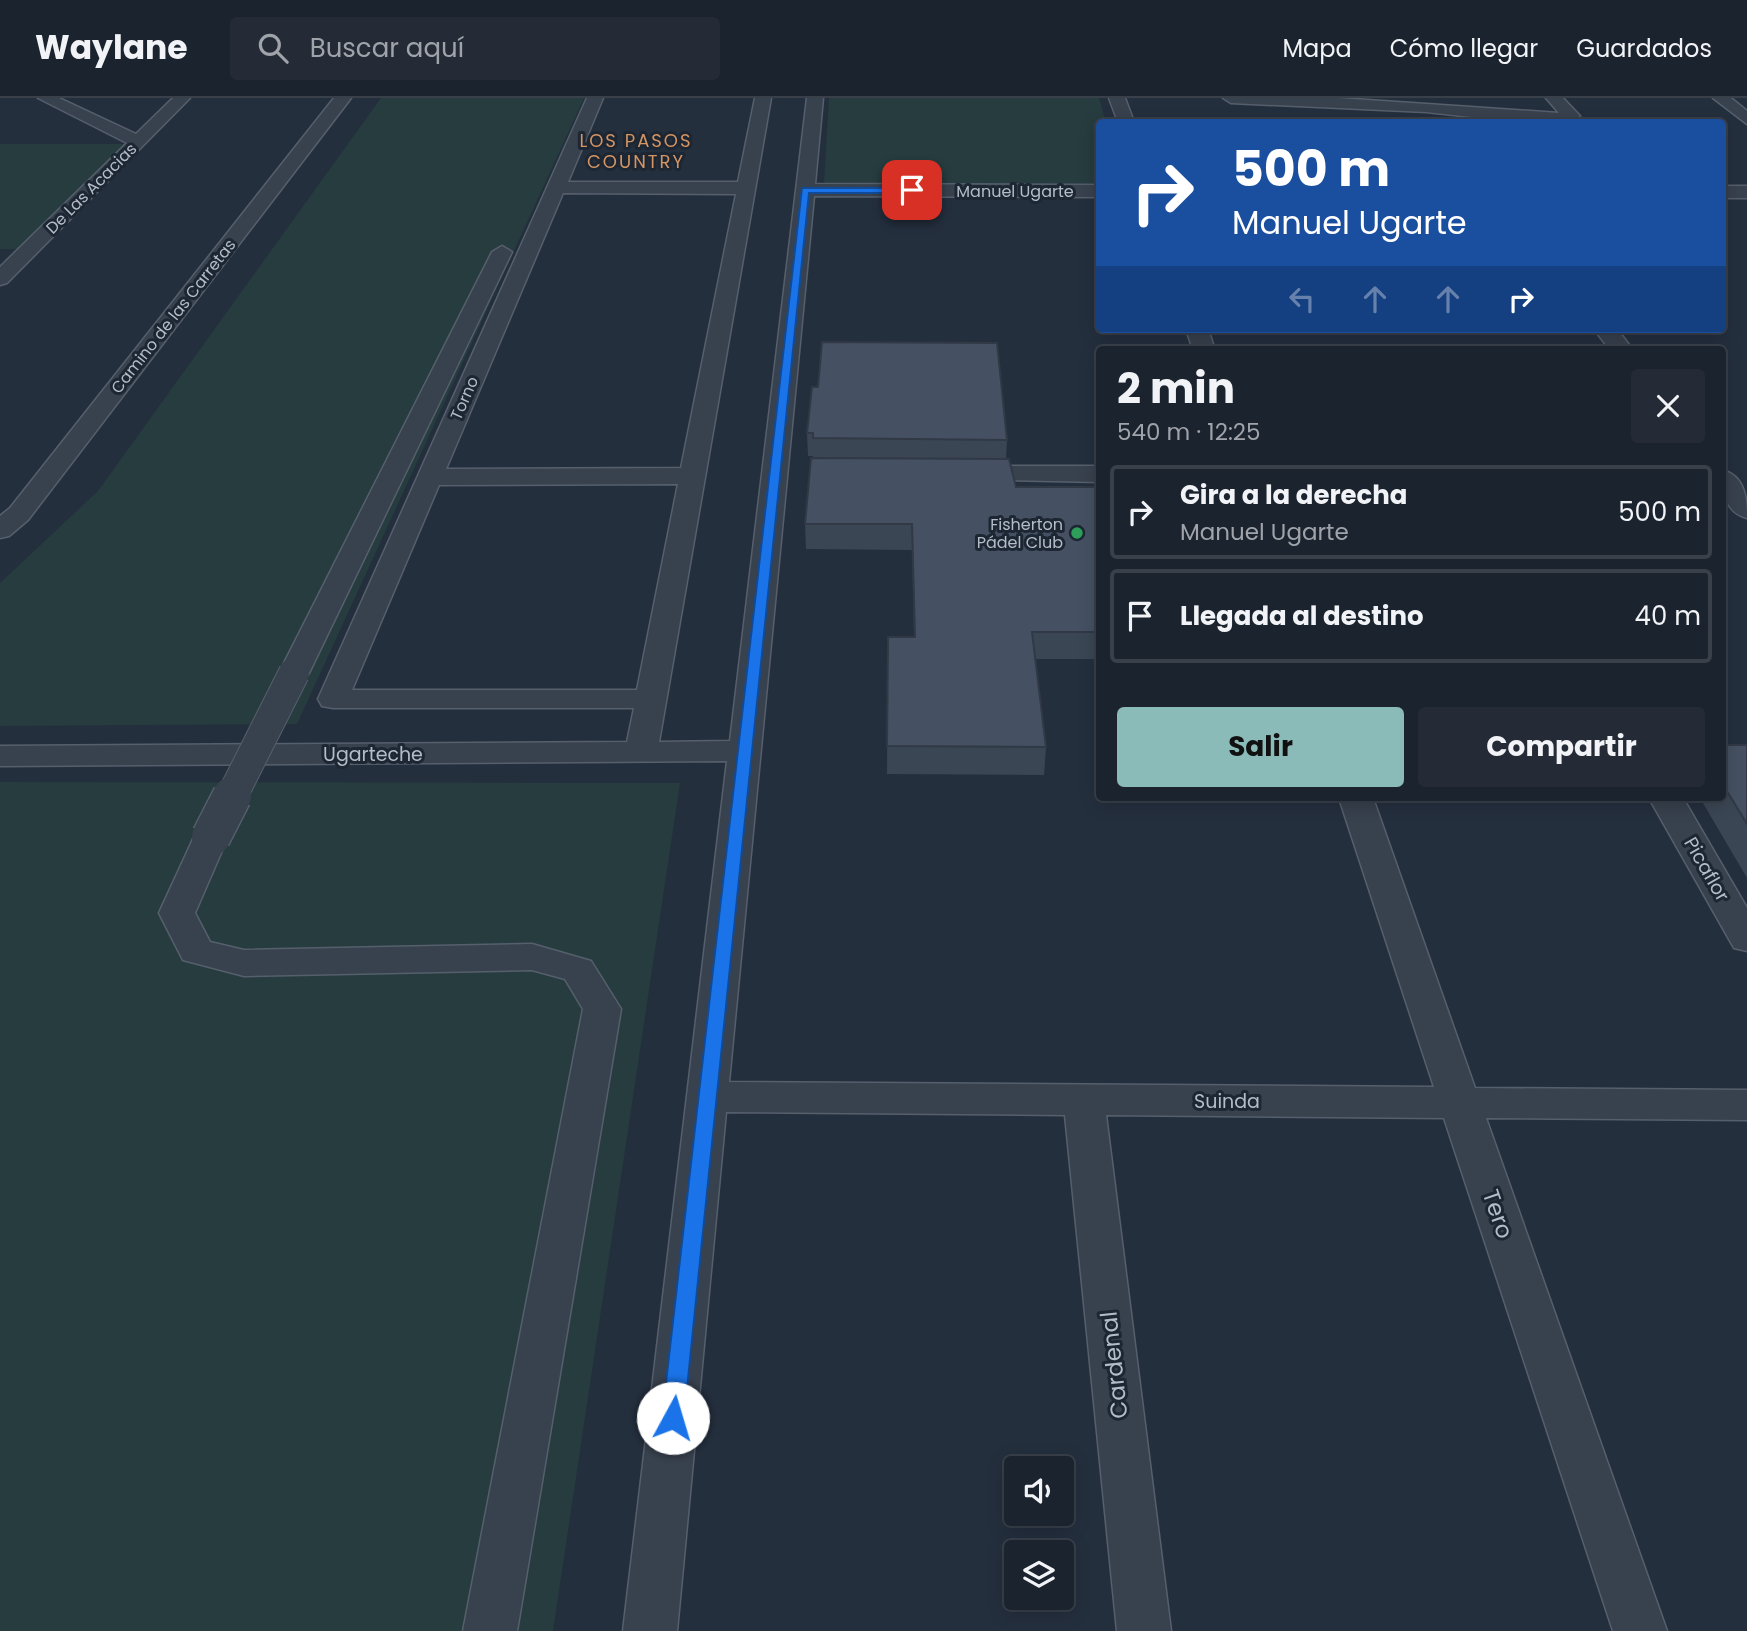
<!DOCTYPE html>
<html lang="es">
<meta charset="utf-8">
<style>
body{margin:0;font-family:Poppins,sans-serif;background:#242b36;color:#f1f3f6;height:100vh;display:flex;flex-direction:column;font-size:26px;white-space:nowrap}
*{box-sizing:border-box;margin:0}
p{font-size:23px;color:#a0a4aa}
.icon{flex:none;width:38px;height:38px;fill:none;stroke:currentColor;stroke-width:2;stroke-linecap:round;stroke-linejoin:round}
.map{position:relative;flex:1;overflow:hidden}
.side{position:absolute;left:1096px;top:248px;width:630px;height:455px;display:flex;flex-direction:column;background:#1b232e;border-radius:7px;box-shadow:0 4px 18px #0003,0 0 0 2px #39404a}
.side>*{flex:none}
.guide{position:absolute;left:1096px;top:21px;width:630px;height:214px;border-radius:7px;box-shadow:0 4px 18px #0003,0 0 0 2px #39404a;background:#1a4fa0;color:#fff;overflow:hidden}
.fabs{position:absolute;left:1004px;top:1358px;display:grid;gap:14px}
.fabs a{display:grid;place-items:center;width:70px;height:70px;border-radius:7px;background:#1b232e;box-shadow:0 4px 18px #0003,0 0 0 2px #39404a;font-size:35px}
.pin{position:absolute;display:grid;place-items:center;width:60px;height:60px;color:#fff;margin:-30px;border-radius:14px;box-shadow:0 4px 10px #0006}
.me{position:absolute;width:77px;margin:-38px;rotate:6deg;stroke-linejoin:round;filter:drop-shadow(0 0 5px #0008)}
.turn{display:flex;align-items:center;gap:24px;height:147px;padding:0 21px;font-size:32px}
.turn .icon{width:91px;height:91px;stroke-width:2.5}
.turn b{display:block;font-size:49px;line-height:60px}
.lanes{display:flex;align-items:center;height:66px;padding:0 21px;background:#0003;justify-content:center;gap:35px;direction:ltr}
.lanes .off{opacity:.35}
.round{display:grid;place-items:center;flex:none;width:74px;height:74px;border-radius:7px;background:#242b36}
.summary{display:flex;align-items:center;justify-content:space-between;height:119px;padding:0 21px}
h1{font-size:42px;font-weight:700;line-height:52px}
.button{display:flex;gap:14px;margin-top:auto;padding:14px 21px}
.button a{flex:1;height:80px;border-radius:7px;background:#8bbbb9;color:#111;font-size:28px;font-weight:700;line-height:80px;text-align:center}
.button a+a{background:#242b36;color:#f1f3f6}
ul{padding:0;list-style:none}
li{display:flex;align-items:center;gap:21px;height:94px;margin:0 14px 10px;padding:0 7px;border:4px solid #39404a;border-radius:7px}
li div{flex:1}
li b{display:block;font-size:26px}
li em{font-style:normal}
header{display:flex;align-items:center;gap:42px;box-sizing:border-box;height:98px;padding:0 35px;background:#1b232e;border-bottom:2px solid #39404a}
header strong{font-size:33px}
nav{display:flex;gap:38px;margin-inline-start:auto;font-size:24px}
.search{width:490px;height:63px;background:#242b36;display:flex;align-items:center;gap:18px;box-sizing:border-box;padding:0 24px;border-radius:7px;color:#a0a4aa;font-size:26px}
.map>svg:first-child{display:block}
.green{fill:#263c3f}
.lines{fill:none;stroke-linecap:round;stroke-linejoin:round}
.minor-casing{stroke:#565f6c;stroke-width:3}
.minor{fill:#38414e;fill-rule:evenodd}
.minor-bridge-far1-casing{stroke:#565f6c;stroke-width:32;stroke-linecap:butt}
.minor-bridge-casing{stroke:#565f6c;stroke-width:41;stroke-linecap:butt}
.minor-bridge-far1{stroke:#38414e;stroke-width:30}
.minor-bridge{stroke:#38414e;stroke-width:38}
.wall{fill:#3b4654}
.building{fill:#455162;stroke:#303945;stroke-width:2}
.route{fill:#1a73e8;stroke:#114b97;stroke-width:2}
.leisure-dot{fill:#2e9e5b;stroke:#1d2633;stroke-width:2.5}
.labels{text-anchor:middle;stroke-width:6;stroke-linejoin:round;paint-order:stroke}
.far-street-label{font-size:16px;fill:#b4bcc9;stroke:#1d2633}
.far-poi-label{font-size:16px;fill:#b4bcc9;stroke:#1d2633;text-anchor:end}
.far-neighbourhood-label{font-size:18px;letter-spacing:2px;fill:#d59563;stroke:#1d2633}
.street-label{font-size:19px;fill:#b4bcc9;stroke:#1d2633}
.near-street-label{font-size:23px;fill:#b4bcc9;stroke:#1d2633}
</style>
<header>
<strong>Waylane</strong>
<div class="search"><svg class="icon" aria-label="search" viewBox="0 0 24 24"><circle cx="10" cy="10" r="6"/><path d="M15 15l6 6"/></svg>Buscar aquí</div>
<nav><a>Mapa</a><a>Cómo llegar</a><a>Guardados</a></nav>
</header>
<div class="map">
<svg width="1747" height="1533" viewBox="0 0 1747 1533">
<rect width="100%" height="100%" fill="#242f3e"/>
<g class="green">
<polygon points="381,0 584,0 297,626 0,628 0,485 98,393"/>
<polygon points="829,0 1099,0 1106,24 1099,24 1099,85 824,85"/>
<polygon points="0,46 125,46 17,151 0,151"/>
<polygon points="0,684 680,685 553,1533 0,1533"/>
</g>
<g class="lines">
<g class="minor-casing">
<g id="minor">
<polygon points="38,0 59,0 136,36 173,0 190,0 7,185 0,187 0,169 127,45"/>
<polygon points="334,0 351,0 28,422 9,438 0,440 0,418 10,410"/>
<path d="M587 0H603L568 84H738L755 0H771L659 644 730 643 807 0H823L815 86 1099 87V99L814 98 729 984 1434 989 1339 700H1373L1475 990 1747 992V1022L1486 1020 1667 1533H1613L1444 1020 1106 1017 1171 1533H1117L1065 1017 726 1014 677 1533H623L727 663 0 668V648L627 644 634 610H333L322 608 318 601ZM563 95 736 96 681 370 446 371ZM678 386 637 592H352L439 387Z"/>
<polygon points="1109,0 1125,0 1134,24 1118,24"/>
<polygon points="1223,0 1338,0 1559,15 1546,0 1563,0 1580,18 1568,24 1509,23 1426,14 1231,5"/>
<polygon points="1713,0 1731,0 1747,13 1747,26"/>
<rect x="1722" y="88" width="25" height="12"/>
<polygon points="502,148 512,154 309,575 305,581 294,584 283,581 279,575 492,154"/>
<polygon points="1186,231 1208,231 1215,252 1193,252"/>
<polygon points="1594,231 1617,231 1633,252 1610,252"/>
<polygon points="964,368 1099,368 1099,384 955,381 951,376 955,371"/>
<path d="M1722 372C1745 378 1747 400 1747 420 1724 414 1722 392 1722 372Z"/>
<polygon points="1649,700 1683,700 1747,810 1747,853 1734,850"/>
<polygon points="211,728 223,731 228,739 195,815 210,844 244,852 532,846 591,863 621,911 517,1533 463,1533 583,911 565,881 532,872 244,878 183,862 159,815 194,739 199,731"/>
</g>
</g>
<use href="#minor" class="minor"/>
<g class="minor-bridge-far1-casing">
<polyline id="minor-bridge-far1" points="231,700 294,575"/>
</g>
<g class="minor-bridge-casing">
<polyline id="minor-bridge" points="211,739 232,698"/>
</g>
<use href="#minor-bridge-far1" class="minor-bridge-far1"/>
<use href="#minor-bridge" class="minor-bridge"/>
</g>
<g class="wall">
<polygon points="807,335 1007,342 1006,361 1016,389 1099,389 1099,561 1035,561 1046,649 1044,677 887,676 888,539 914,539 912,452 806,451 805,426 813,360 813,358 808,358"/>
<polygon points="1722,647 1747,647 1747,780 1700,700 1722,700"/>
</g>
<g class="building">
<polygon points="822,244 997,245 1007,342 813,340 813,335 807,335 812,289 818,289"/>
<polygon points="811,360 1009,361 1016,389 1099,389 1099,534 1032,534 1046,649 887,648 888,539 915,539 912,426 805,426"/>
<polygon points="1722,647 1747,647 1747,726 1722,685"/>
</g>
<polygon class="route" points="802,90 912,90 916,92 912,95 809,95 684,1320 681,1326 673,1329 665,1326 662,1320"/>
<circle class="leisure-dot" cx="1077" cy="435" r="7"/>
<g class="labels">
<g class="far-street-label">
<text transform="translate(91 90) rotate(-45)" y="6">De Las Acacias</text>
<text x="1015" y="99">Manuel Ugarte</text>
<text transform="translate(173 218) rotate(-52)" y="6">Camino de las Carretas</text>
<text transform="translate(464 300) rotate(-66)" y="6">Torno</text>
</g>
<g class="far-poi-label">
<text x="1063" y="432">Fisherton<tspan x="1063" dy="18">Pádel Club</tspan></text>
</g>
<g class="far-neighbourhood-label">
<text x="636" y="49">LOS PASOS<tspan x="636" dy="21">COUNTRY</tspan></text>
</g>
<g class="street-label">
<text x="373" y="663">Ugarteche</text>
<text transform="translate(1707 771) rotate(60)" y="7">Picaflor</text>
<text x="1227" y="1010">Suinda</text>
</g>
<g class="near-street-label">
<text transform="translate(1498 1116) rotate(71)" y="8">Tero</text>
<text transform="translate(1114 1267) rotate(-96)" y="8">Cardenal</text>
</g>
</g>
</svg>
<div class="fabs">
<a><svg class="icon" aria-label="sound" viewBox="0 0 24 24"><path d="M4 9h4l5-4v14l-5-4H4zM17 9q2 3 0 6"/></svg></a>
<a><svg class="icon" aria-label="layers" viewBox="0 0 24 24"><path d="M12 4l9 5-9 5-9-5zM3 14l9 5 9-5"/></svg></a>
</div>
<div class="pin" style="left:912px;top:92px;background:#d93025"><svg class="icon" aria-label="arrive" viewBox="0 0 24 24"><path d="M6 21V4h12l-3 4 3 4H6"/></svg></div>
<svg class="me" style="left:673px;top:1320px" viewBox="-20 -20 40 40"><circle r="19" fill="#fff"/><path d="M0-13L10 11 0 6-10 11z" fill="#1a73e8"/></svg>
<div class="guide">
<div class="turn"><svg class="icon" aria-label="right" viewBox="0 0 24 24"><path d="M7 20v-9h11M14 6l5 5-5 5"/></svg><div><b>500 m</b>Manuel Ugarte</div></div>
<div class="lanes"><svg class="icon off" aria-label="left" viewBox="0 0 24 24"><path d="M17 20v-9H6M10 6l-5 5 5 5"/></svg><svg class="icon off" aria-label="ahead" viewBox="0 0 24 24"><path d="M12 20V5M6 11l6-6 6 6"/></svg><svg class="icon off" aria-label="ahead" viewBox="0 0 24 24"><path d="M12 20V5M6 11l6-6 6 6"/></svg><svg class="icon" aria-label="right" viewBox="0 0 24 24"><path d="M7 20v-9h11M14 6l5 5-5 5"/></svg></div>
</div>
<section class="side">
<div class="summary"><div><h1>2 min</h1><p>540 m · 12:25</p></div><a class="round"><svg class="icon" aria-label="close" viewBox="0 0 24 24"><path d="M6 6l12 12M18 6L6 18"/></svg></a></div>
<ul>
<li><svg class="icon" aria-label="right" viewBox="0 0 24 24"><path d="M7 20v-9h11M14 6l5 5-5 5"/></svg><div><b>Gira a la derecha</b><p>Manuel Ugarte</p></div><em>500 m</em></li>
<li><svg class="icon" aria-label="arrive" viewBox="0 0 24 24"><path d="M6 21V4h12l-3 4 3 4H6"/></svg><div><b>Llegada al destino</b></div><em>40 m</em></li>
</ul>
<div class="button"><a>Salir</a><a>Compartir</a></div>
</section>
</div>
